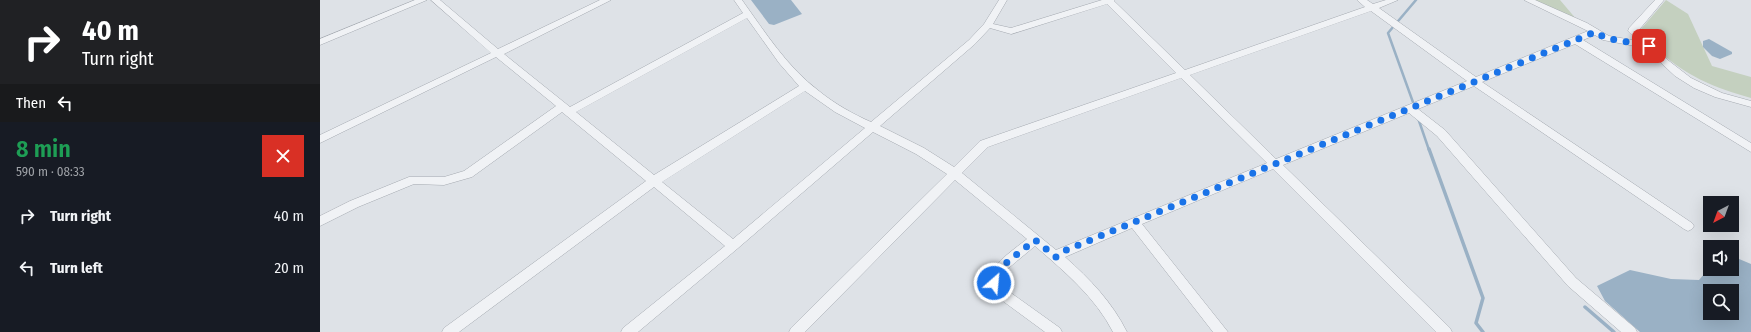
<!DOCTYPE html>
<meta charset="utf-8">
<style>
body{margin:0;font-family:"Fira Sans Condensed",sans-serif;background:#242831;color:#f1f3f6;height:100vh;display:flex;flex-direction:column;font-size:15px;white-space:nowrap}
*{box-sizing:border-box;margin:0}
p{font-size:13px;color:#9ea1a6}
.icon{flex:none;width:22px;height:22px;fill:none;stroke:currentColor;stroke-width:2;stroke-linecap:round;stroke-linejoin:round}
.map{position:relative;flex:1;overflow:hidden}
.sheet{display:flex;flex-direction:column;background:#171b24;width:320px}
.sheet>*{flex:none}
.top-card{background:#202124;color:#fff;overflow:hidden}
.needle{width:26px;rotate:221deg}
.controls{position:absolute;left:1383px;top:196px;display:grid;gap:8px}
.controls a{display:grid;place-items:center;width:36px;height:36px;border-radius:0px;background:#171b24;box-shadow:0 4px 16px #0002;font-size:20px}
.pin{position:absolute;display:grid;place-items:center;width:34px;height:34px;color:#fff;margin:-17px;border-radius:8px;box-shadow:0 2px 6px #0006}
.me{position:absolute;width:44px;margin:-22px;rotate:27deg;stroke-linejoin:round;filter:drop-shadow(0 0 3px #0008)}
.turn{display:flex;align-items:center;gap:14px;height:84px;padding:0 16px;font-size:18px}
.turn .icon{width:52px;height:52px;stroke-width:2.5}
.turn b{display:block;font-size:28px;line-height:34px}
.then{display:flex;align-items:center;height:38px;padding:0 16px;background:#0003;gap:8px;font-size:15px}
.round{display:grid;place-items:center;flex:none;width:42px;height:42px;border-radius:0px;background:#242831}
.headline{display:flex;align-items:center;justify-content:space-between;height:68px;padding:0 16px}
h1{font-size:24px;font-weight:600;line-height:30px;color:#1e9e55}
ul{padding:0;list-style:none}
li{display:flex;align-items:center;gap:12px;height:52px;padding:0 16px}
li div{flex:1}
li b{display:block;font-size:15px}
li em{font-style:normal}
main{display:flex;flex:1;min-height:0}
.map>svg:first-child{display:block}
.green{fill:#c4d0bf}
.water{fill:#9ab1c5;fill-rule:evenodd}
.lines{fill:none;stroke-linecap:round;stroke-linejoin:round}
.stream-far1{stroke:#9ab1c5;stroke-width:2.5}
.stream{stroke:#9ab1c5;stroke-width:3.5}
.minor-casing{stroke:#a4a9b0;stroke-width:1}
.minor{fill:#f0f2f5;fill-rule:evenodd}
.route{stroke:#1a73e8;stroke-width:7;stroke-dasharray:0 12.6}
</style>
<main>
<section class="sheet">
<div class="top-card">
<div class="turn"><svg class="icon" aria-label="right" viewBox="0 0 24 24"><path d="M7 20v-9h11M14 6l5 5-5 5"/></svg><div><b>40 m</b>Turn right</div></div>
<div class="then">Then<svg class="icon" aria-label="left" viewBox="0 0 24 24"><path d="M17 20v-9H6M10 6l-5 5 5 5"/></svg></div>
</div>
<div class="headline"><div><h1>8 min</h1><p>590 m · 08:33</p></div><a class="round" style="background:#d93025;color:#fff"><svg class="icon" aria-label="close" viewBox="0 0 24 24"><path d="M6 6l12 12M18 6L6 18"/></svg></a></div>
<ul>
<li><svg class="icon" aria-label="right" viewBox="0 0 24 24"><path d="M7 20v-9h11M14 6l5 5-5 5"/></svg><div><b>Turn right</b></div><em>40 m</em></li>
<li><svg class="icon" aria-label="left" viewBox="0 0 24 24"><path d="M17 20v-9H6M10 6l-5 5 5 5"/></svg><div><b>Turn left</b></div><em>20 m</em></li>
</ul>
</section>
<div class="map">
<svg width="1431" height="332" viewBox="0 0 1431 332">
<rect width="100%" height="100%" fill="#dee2e7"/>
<g class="green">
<polygon points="1215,0 1240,0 1257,20"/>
<path d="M1346 0 1368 14 1392 66 1431 77V98C1395 88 1363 75 1336 48 1330 42 1324 37 1321 29Z"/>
</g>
<g class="water">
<polygon points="431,0 471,0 482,14 454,25 449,24"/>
<polygon points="1389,39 1412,52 1412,54 1400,59 1392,56 1383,47 1383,41"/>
<path d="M1412 256 1431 264V332H1320L1285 301 1277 286 1310 270 1351 279 1379 280 1386 272V260L1390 258V269H1412ZM1390 291H1412V313H1390Z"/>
</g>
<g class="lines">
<g class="stream-far1">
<polyline points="1094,105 1068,33 1096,0"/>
<polyline points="1098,118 1109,150"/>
</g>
<g class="stream">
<polyline points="1109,149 1163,298 1156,323 1163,332"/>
<polyline points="1265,307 1294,332"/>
</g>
<g class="minor-casing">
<g id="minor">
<polygon points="95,0 107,0 0,45 0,39"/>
<path d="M111 0H120L178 49 280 0H291L184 54 250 107 423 13 414 0H422C445 32 467 67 499 91 515 104 533 114 551 122L649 40 664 24 679 0H687L673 24 691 28 782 0H795L794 1 865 70 1045 7 1037 0H1047L1053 4 1066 0H1078L1059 8 1156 77 1268 31 1204 0H1215L1267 23 1289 36 1318 41 1308 31 1309 28 1335 0H1344L1318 31 1349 61 1371 78 1402 93 1431 101V107L1395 97 1374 88 1355 76 1325 48 1283 40 1275 35 1263 40 1431 143V152L1255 44 1162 82 1372 223 1374 226 1372 229 1368 231 1364 229 1154 86 1098 109 1125 130 1256 278 1315 328 1317 332H1301L1248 286 1117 136 1089 113 963 165 1130 328 1132 332H1116L953 169 822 224 908 332H893L812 228 745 257C770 279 792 302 807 332H793C775 297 745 272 715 246L685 271 682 275 680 282 684 288 740 328 742 332H725L676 296 668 283C673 262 691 252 707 239L635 180 485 332H469L471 328 627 174 596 154 553 132 417 249 318 332H301L303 328 405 246 334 187 139 332H122L124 328 326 181 242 112 152 177 124 185 94 184 38 207 0 226V216L30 201 89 177H124L144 171 236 106 176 57 0 143V135L171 53ZM787 4 856 73 660 141 634 167 604 148 560 126 655 44 670 28 691 34ZM1051 11 1147 81 956 159 870 75ZM427 18 459 63 479 86 334 175 256 112ZM861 78 947 163 736 250 642 173 668 147ZM485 91 515 112 545 128 413 239 342 182Z"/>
</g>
</g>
<use href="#minor" class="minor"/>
</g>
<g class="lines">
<polyline class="route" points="674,283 676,274 681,267 715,240 736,257 744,251 1275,32 1286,38 1329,46"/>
</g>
</svg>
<div class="controls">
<a><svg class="needle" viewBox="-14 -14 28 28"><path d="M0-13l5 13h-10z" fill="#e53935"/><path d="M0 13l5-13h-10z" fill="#9ea1a6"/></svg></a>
<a><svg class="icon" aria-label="sound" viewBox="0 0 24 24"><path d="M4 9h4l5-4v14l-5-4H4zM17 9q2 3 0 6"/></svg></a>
<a><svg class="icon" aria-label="search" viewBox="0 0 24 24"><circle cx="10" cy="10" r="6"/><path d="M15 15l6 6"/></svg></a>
</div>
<div class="pin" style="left:1329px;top:46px;background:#d93025"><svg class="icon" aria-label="arrive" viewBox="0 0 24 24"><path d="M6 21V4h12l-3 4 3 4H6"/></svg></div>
<svg class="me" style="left:674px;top:283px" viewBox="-20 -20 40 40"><circle r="17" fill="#1a73e8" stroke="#fff" stroke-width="3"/><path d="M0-11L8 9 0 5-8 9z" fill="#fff"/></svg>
</div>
</main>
